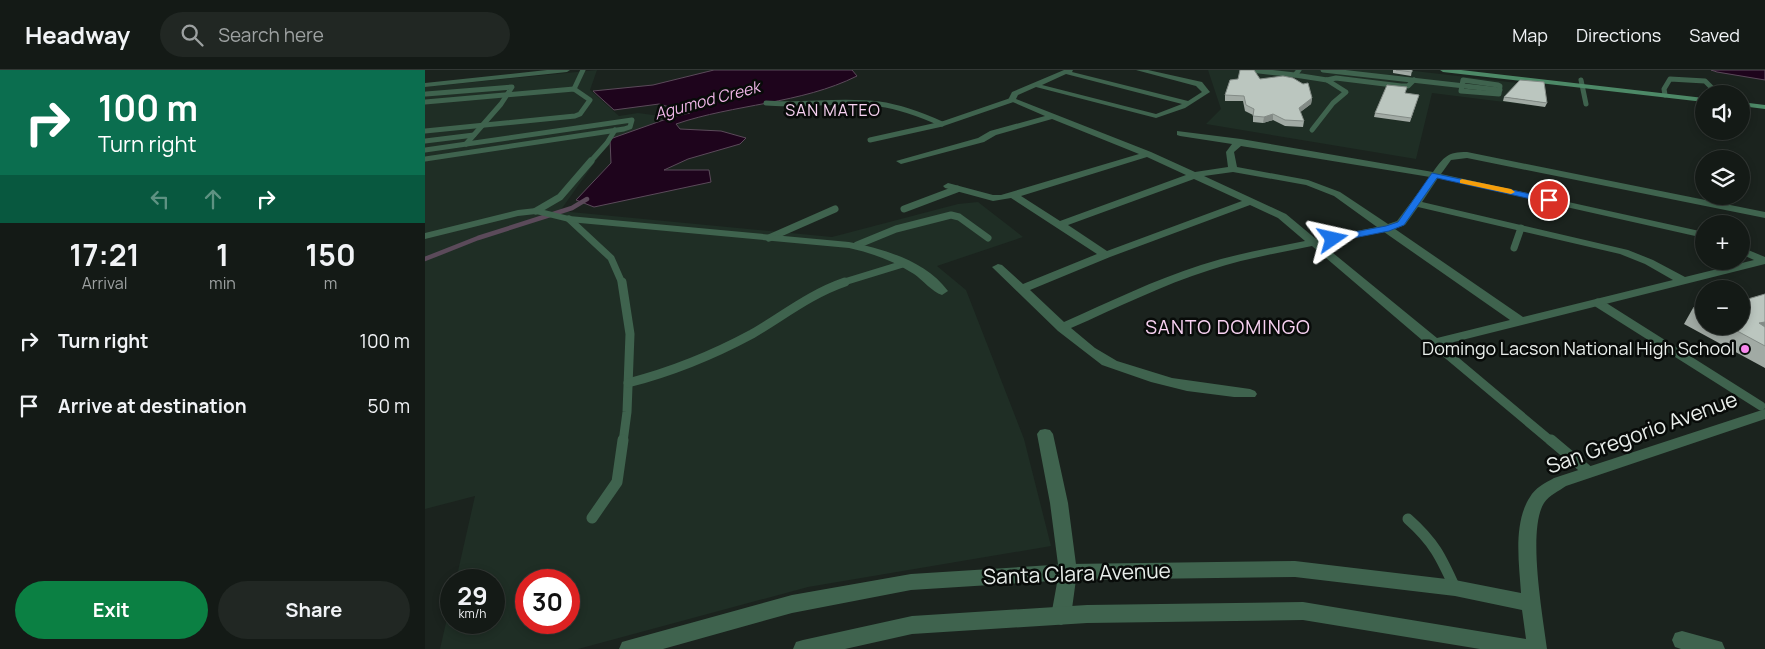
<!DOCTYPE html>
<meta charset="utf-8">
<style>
body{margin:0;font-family:Manrope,sans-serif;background:#212723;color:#f1f3f6;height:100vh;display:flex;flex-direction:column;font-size:19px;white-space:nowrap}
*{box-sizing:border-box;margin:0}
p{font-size:16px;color:#9da1a1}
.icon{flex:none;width:28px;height:28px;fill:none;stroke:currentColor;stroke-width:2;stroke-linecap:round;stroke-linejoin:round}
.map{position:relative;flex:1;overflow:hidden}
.sheet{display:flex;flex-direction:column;background:#141a16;width:425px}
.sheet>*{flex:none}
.top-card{background:#0b6e4f;color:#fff;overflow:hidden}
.tools{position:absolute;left:1270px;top:15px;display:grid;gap:10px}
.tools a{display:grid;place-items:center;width:55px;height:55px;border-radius:50%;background:#141a16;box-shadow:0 2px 8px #0003,0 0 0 1px #333835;font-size:25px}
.speed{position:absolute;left:15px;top:499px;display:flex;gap:10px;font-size:25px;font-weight:700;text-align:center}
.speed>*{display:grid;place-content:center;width:65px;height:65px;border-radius:50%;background:#141a16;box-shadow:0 2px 8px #0003,0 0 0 1px #333835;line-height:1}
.speed small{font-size:12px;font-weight:400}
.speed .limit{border:8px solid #d22;background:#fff;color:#111}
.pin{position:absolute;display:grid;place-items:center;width:42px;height:42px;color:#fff;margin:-21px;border:2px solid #fff;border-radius:50%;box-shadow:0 1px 5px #0007}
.me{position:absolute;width:55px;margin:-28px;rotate:79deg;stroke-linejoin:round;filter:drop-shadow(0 0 4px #0008)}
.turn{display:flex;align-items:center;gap:18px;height:105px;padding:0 15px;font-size:22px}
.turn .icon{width:65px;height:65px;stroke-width:2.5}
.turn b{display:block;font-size:35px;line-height:42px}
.lanes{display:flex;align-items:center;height:48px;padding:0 15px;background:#0003;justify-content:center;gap:25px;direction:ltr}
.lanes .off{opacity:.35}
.eta{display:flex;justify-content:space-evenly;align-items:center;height:85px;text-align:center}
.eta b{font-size:30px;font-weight:700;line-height:35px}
.button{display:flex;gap:10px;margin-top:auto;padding:10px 15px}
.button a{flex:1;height:58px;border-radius:30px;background:#0b8043;color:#fff;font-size:20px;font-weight:700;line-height:58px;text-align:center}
.button a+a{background:#212723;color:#f1f3f6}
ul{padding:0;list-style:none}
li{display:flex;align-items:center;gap:15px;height:65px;padding:0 15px}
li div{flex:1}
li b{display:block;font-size:19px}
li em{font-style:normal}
header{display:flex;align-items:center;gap:30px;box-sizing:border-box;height:70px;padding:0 25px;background:#141a16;border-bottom:1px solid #333835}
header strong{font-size:24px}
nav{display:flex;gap:28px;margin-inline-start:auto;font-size:18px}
.search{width:350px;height:45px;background:#212723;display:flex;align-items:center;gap:12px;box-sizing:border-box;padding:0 18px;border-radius:28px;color:#9da1a1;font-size:19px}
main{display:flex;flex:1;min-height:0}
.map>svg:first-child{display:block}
.built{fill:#1f2e25;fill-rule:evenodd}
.water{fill:#1e041c;stroke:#5b4a5a}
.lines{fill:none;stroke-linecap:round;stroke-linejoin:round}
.stream{stroke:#5b4a5a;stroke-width:4.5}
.service-far3{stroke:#3f634e;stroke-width:5}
.service-far2{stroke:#3f634e;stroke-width:7}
.service-far1{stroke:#3f634e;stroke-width:9}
.service{stroke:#3f634e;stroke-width:11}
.minor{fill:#3f634e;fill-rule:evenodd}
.tertiary{fill:#3f634e;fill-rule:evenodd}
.secondary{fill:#4d8967;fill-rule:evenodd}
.wall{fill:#a1aaa4}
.shaded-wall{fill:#838b86}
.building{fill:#bbc6bf;stroke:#838b86}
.route{fill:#1a73e8;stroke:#114b97}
.slow{fill:#f59e0b}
.poi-dot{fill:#f788ec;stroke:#080b09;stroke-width:2}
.labels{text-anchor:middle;stroke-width:5;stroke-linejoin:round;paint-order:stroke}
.far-water-label{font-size:16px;font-style:italic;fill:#eeb5e6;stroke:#080b09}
.far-neighbourhood-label{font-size:16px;letter-spacing:1px;fill:#f8d2f2;stroke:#080b09}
.poi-label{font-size:18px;fill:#e9eeeb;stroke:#080b09;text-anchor:end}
.neighbourhood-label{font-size:19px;letter-spacing:1px;fill:#f8d2f2;stroke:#080b09}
.near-street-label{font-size:21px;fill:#e9eeeb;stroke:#080b09}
</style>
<header>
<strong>Headway</strong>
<div class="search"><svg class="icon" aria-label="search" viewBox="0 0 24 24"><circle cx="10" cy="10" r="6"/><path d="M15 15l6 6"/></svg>Search here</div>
<nav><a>Map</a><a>Directions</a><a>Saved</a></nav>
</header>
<main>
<section class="sheet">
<div class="top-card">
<div class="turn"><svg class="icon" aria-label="right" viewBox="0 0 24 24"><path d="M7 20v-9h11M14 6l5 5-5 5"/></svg><div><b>100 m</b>Turn right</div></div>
<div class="lanes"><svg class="icon off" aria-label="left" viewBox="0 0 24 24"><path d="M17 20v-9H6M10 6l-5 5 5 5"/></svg><svg class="icon off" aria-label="ahead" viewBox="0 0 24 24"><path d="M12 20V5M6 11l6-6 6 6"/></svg><svg class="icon" aria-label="right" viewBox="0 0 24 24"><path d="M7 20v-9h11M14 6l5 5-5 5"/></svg></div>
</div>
<div class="eta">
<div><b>17:21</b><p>Arrival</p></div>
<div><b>1</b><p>min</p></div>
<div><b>150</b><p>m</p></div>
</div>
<ul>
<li><svg class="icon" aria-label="right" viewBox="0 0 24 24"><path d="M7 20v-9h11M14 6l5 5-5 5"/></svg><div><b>Turn right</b></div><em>100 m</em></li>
<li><svg class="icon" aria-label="arrive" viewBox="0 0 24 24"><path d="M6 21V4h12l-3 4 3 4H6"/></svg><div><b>Arrive at destination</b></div><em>50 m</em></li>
</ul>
<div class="button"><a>Exit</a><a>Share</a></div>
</section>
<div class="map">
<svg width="1340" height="579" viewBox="0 0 1340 579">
<rect width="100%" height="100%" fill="#1b231e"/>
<g class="built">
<path d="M172 0 165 20 194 46 213 43 243 47 185 71 135 141 407 167 533 134 553 132 598 167 512 196 541 220 599 369 626 476 383 517 153 579H15L26 531V552H69V510H31L50 426 0 439V17ZM101 510H144V552H101Z"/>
<polygon points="783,0 981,0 1118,16 1120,37 1007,23 991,89 781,54 796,39"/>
</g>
<g class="water">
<path d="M289 0H427L432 6C376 34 309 34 251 54L255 59 296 61 321 68 315 74 263 89 239 100H284L286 112 169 137 151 130 186 93 185 69 247 47 265 43 234 34 189 40 168 21 228 15Z"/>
<polygon points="1286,0 1340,0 1340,10 1292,2"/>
</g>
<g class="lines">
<polyline class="stream" points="0,189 53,168 147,138 162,129"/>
<g class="service-far3">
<polyline points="825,0 870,5"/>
<polyline points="874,0 870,5 902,10 911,8 976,16 983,16 989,10"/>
<polyline points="898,0 1075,20"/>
<polygon points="1038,10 1073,15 1075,16 1074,24 1036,21"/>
<polyline points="1156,10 1161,34"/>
<polyline points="149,19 158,0"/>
<polyline points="1,24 87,17 76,34 41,74"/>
<polyline points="1240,25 1239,19 1245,9 1280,11 1293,24"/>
<polyline points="0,32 149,19 165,30 155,44 150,46 0,61"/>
<path d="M341 33C379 36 416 29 454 34 476 37 497 45 517 54"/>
<polyline points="887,60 908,33 921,22 902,10"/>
<polyline points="445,70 517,54 587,30"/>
<polyline points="0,71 49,65"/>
<polyline points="0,80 207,50 205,57 199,59 0,89"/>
<polyline points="165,92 182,73 190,60"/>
</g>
<g class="service-far2">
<polyline points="479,139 532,119"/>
<polyline points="111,141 135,127 166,91"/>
<polyline points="144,149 186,188 197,213"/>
<polyline points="344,168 410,139"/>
<polyline points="432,175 471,159 526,145 534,147 563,168"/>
<polyline points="1089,178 1096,158"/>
<polyline points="416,213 478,194"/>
</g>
<g class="service-far1">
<polyline points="197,212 205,264 202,342 198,372"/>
<polyline points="1173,233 1336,336"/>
<polyline points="1009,273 1127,372"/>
<path d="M203 313C246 302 288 285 327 264 358 246 385 224 420 212"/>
</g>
<g class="service">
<polyline points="1126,370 1164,402"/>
<polyline points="167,448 192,412 198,370"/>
<path d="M983 449C1009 472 1016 487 1030 518"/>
</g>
<g class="minor">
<polygon points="122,0 145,0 142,2 0,17 0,13"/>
<path d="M639 0H648L647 2 763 31 777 22 771 16 711 0H723L777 12 785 22 760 38 731 48 611 17 593 25 591 29 726 82 770 102 803 97 801 82 807 74 755 66 752 65V61L816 69 1008 102C1019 87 1022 82 1042 82L1340 142V148L1042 88 1026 90 1016 104 1279 162V168L1013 108 997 132 1203 180 1228 190 1260 207 1329 190 1316 184V177L1340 187V194L1009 277 1004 276 887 176C853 183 818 189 785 200 737 215 692 238 646 258L670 278 692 291 747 308 825 319 830 321 832 324 830 327H809L762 321 726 312 677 295 633 261 567 197 573 194 577 195 598 214 672 184 586 128 568 131 520 118 518 116 523 113 568 125H576L714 84 627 49 571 65 559 72 476 94 471 91 553 68 565 61 620 46 583 30 587 22ZM641 4 757 34 731 44 617 15ZM816 76 1005 107 972 151 963 154 915 122 883 110 812 97 809 82ZM722 87 761 105 635 151 596 126ZM808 102 881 115 909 126 952 157 891 169 861 144 779 106ZM769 109 817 131 682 181 643 155ZM825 135 853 148 880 171C845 178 810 184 776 195 729 210 684 232 639 252L605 220 685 187ZM993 137 1195 184 1220 194 1248 210 1098 247 970 159 980 155ZM959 162 1085 250 1012 268 897 174Z"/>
<path d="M111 138 144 146 424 172C459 179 501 191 523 221L517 225C507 222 498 210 489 204 469 191 447 183 424 178L144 152 111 144 93 146 0 169V163L93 140Z"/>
<polygon points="620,359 625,360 628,364 643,433 652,502 646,546 643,552 636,555 629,552 626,546 634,502 625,433 612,364 615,360"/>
</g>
<g class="tertiary">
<path d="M1340 339V349L1141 416C1134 421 1124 425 1119 433 1102 460 1118 547 1122 579H1055L878 550 662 553 487 564 420 579H368L371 572 378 570 487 546 662 535 878 532 1101 569 1097 540 1030 526 870 507 643 510 486 520 367 543 238 579H194L197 572 204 570 367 525 486 504 643 494 870 491 1030 510 1096 523C1094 493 1088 453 1105 427 1110 418 1120 413 1129 408Z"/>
<polygon points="1257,561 1297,572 1300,579 1256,579 1250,577 1247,570 1250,563"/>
</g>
<g class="secondary">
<polygon points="1015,0 1036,0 1279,28 1279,32 1018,2"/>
<polygon points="1316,32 1340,35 1340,39 1316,36"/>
</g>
</g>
<g class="wall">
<polygon points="968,0 987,0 986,6 968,3"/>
<polygon points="835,9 887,28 886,34 875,42 879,51 878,57 860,56 848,50 838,53 828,52 828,45 820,41 818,31 800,31 800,25"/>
<polygon points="980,23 994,25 985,52 949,47 950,43"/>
<polygon points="1079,27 1122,33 1120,37 1078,31"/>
<polygon points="1340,224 1340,298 1259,254 1268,238 1279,236 1279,256 1316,256"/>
</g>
<g class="shaded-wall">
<polygon points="887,28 886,34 873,44 874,38"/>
<polygon points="848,44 848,50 838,53 839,47"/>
<polygon points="1340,252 1340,264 1334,253"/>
</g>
<g class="building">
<polygon points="815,0 829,0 835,9 858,6 868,8 878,14 883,13 887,28 874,38 879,51 860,50 848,44 839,47 828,46 829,39 821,35 819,26 800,25 805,10 813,9"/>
<polygon points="971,0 987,0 987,2"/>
<polygon points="1095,10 1119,12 1122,33 1079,27"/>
<polygon points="962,15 982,17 980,23 994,25 986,48 950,43"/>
<polygon points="1340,224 1340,252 1334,253 1340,257 1340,276 1303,256 1316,256 1316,231"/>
<polygon points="1279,236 1279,244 1268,238"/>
</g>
<polygon class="route" points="1007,103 1124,128 1128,130 1124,133 1012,108 979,155 964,161 908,172 904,169 908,166 961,156 973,152"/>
<polygon class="slow" points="1037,109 1086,119 1090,122 1086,124 1035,113 1035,110"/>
<circle class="poi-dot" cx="1320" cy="279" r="5"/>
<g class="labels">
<g class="far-water-label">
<text transform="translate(282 30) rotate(-15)" y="6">Agumod Creek</text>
</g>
<g class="far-neighbourhood-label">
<text x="408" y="46">SAN MATEO</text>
</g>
<g class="poi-label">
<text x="1310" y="285">Domingo Lacson National High School</text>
</g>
<g class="neighbourhood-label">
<text x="803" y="264">SANTO DOMINGO</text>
</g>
<g class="near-street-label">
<text transform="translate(1217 363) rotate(-20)" y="7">San Gregorio Avenue</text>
<text transform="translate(652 504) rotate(-2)" y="7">Santa Clara Avenue</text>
</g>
</g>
</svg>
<div class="tools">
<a><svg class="icon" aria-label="sound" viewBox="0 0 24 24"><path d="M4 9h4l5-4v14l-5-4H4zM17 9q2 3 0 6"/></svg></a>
<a><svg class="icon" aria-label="layers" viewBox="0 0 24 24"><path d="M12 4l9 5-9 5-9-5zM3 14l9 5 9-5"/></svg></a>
<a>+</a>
<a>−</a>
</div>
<div class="speed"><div>29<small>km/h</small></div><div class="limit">30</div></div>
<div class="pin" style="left:1124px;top:130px;background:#d93025"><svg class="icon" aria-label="arrive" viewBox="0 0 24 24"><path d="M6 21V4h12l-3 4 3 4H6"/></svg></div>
<svg class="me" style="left:908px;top:169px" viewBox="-20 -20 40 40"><path d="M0-17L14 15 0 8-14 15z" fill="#1a73e8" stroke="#fff" stroke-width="4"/></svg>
</div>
</main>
